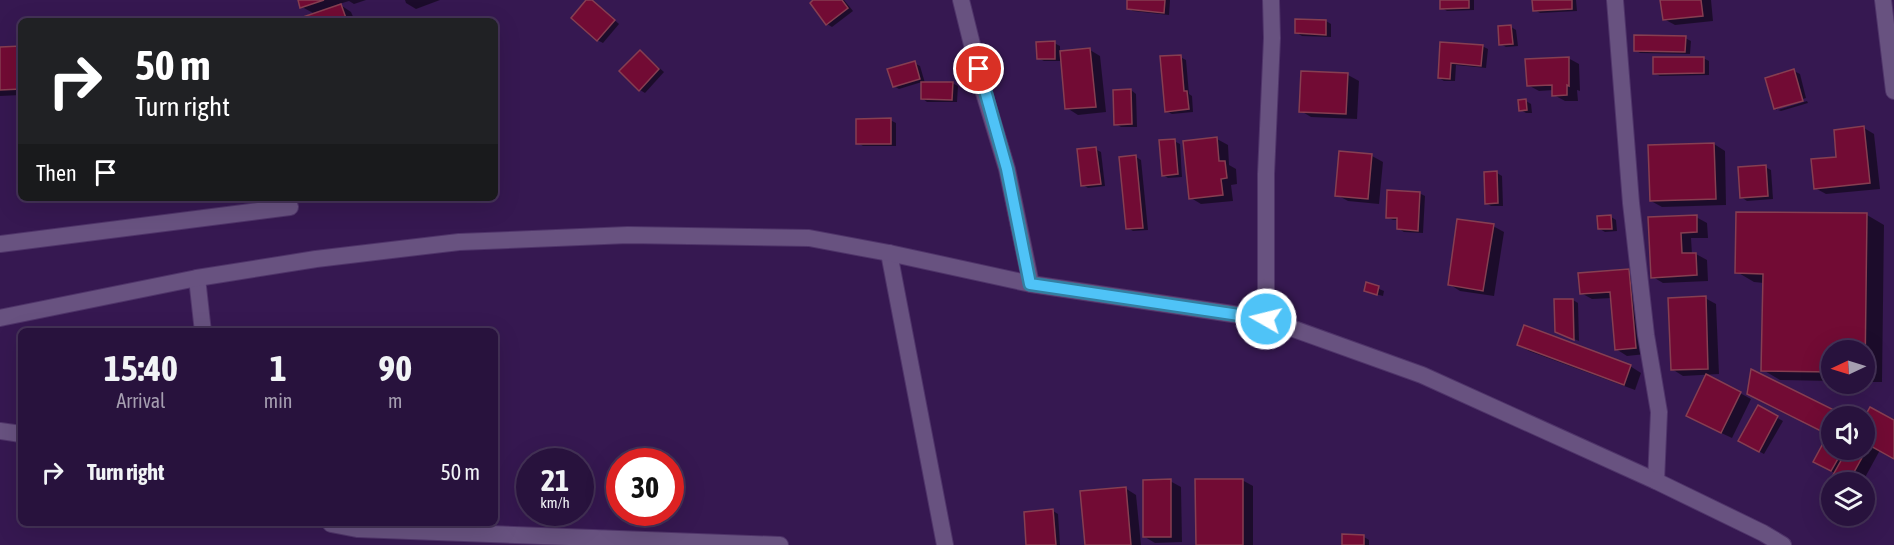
<!DOCTYPE html>
<style>
body{margin:0;font-family:"Asap Condensed",sans-serif;background:#342048;color:#f1f3f6;height:100vh;display:flex;flex-direction:column;font-size:22px;white-space:nowrap}
*{box-sizing:border-box;margin:0}
p{font-size:20px;color:#a59eb0}
.icon{flex:none;width:33px;height:33px;fill:none;stroke:currentColor;stroke-width:2;stroke-linecap:round;stroke-linejoin:round}
.map{position:relative;flex:1;overflow:hidden}
.details{position:absolute;left:18px;top:328px;width:480px;height:198px;display:flex;flex-direction:column;background:#28123d;border-radius:9px;box-shadow:0 6px 24px #0002,0 0 0 2px #443257}
.details>*{flex:none}
.hud{position:absolute;left:18px;top:18px;width:480px;height:183px;border-radius:9px;box-shadow:0 6px 24px #0002,0 0 0 2px #443257;background:#202124;color:#fff;overflow:hidden}
.needle{width:39px;rotate:266deg}
.buttons{position:absolute;left:1821px;top:340px;display:grid;gap:12px}
.buttons a{display:grid;place-items:center;width:54px;height:54px;border-radius:50%;background:#28123d;box-shadow:0 6px 24px #0002,0 0 0 2px #443257;font-size:30px}
.speed{position:absolute;left:516px;top:448px;display:flex;gap:12px;font-size:30px;font-weight:700;text-align:center}
.speed>*{display:grid;place-content:center;width:78px;height:78px;border-radius:50%;background:#28123d;box-shadow:0 6px 24px #0002,0 0 0 2px #443257;line-height:1}
.speed small{font-size:15px;font-weight:400}
.speed .limit{border:9px solid #d22;background:#fff;color:#111}
.pin{position:absolute;display:grid;place-items:center;width:51px;height:51px;color:#fff;margin:-26px;border:3px solid #fff;border-radius:50%;box-shadow:0 2px 6px #0007}
.me{position:absolute;width:66px;margin:-33px;rotate:278deg;stroke-linejoin:round;filter:drop-shadow(0 0 4px #0008)}
.turn{display:flex;align-items:center;gap:21px;height:126px;padding:0 18px;font-size:27px}
.turn .icon{width:78px;height:78px;stroke-width:2.5}
.turn b{display:block;font-size:42px;line-height:51px}
.then{display:flex;align-items:center;height:57px;padding:0 18px;background:#0003;gap:12px;font-size:22px}
.eta{display:flex;justify-content:space-evenly;align-items:center;height:102px;text-align:center}
.eta b{font-size:36px;font-weight:700;line-height:42px}
ul{padding:0;list-style:none}
li{display:flex;align-items:center;gap:18px;height:84px;padding:0 18px}
li div{flex:1}
li b{display:block;font-size:22px}
li em{font-style:normal}
.map>svg:first-child{display:block}
.shadow{fill:#0007}
.building{fill:#720b34;stroke:#863e51;stroke-width:1.5}
.lines{fill:none;stroke-linecap:round;stroke-linejoin:round}
.minor-casing{stroke:#4f3469;stroke-width:18}
.minor{stroke:#685280;stroke-width:16}
.route-casing{stroke:#337fa1;stroke-width:15}
.route{stroke:#4fc3f7;stroke-width:10}
</style>
<div class="map">
<svg width="1894" height="545" viewBox="0 0 1894 545">
<rect width="100%" height="100%" fill="#361851"/>
<g class="shadow">
<polygon points="300,0 366,0 354,4 349,1 339,4 351,12 355,21 299,21 315,14 302,7"/>
<polygon points="405,0 440,0 416,9 406,3"/>
<polygon points="588,0 594,2 619,24 603,43 597,40"/>
<polygon points="815,0 844,0 853,11 832,27 827,24"/>
<polygon points="1129,0 1170,0 1169,15 1133,11 1128,8"/>
<polygon points="1442,0 1474,0 1474,10 1447,11 1442,8"/>
<polygon points="1534,0 1576,0 1577,11 1540,13 1535,10"/>
<polygon points="1662,0 1711,0 1713,21 1675,25 1664,19"/>
<polygon points="1326,21 1331,24 1331,37 1302,36 1297,33"/>
<polygon points="1511,27 1516,30 1518,46 1506,47 1500,44"/>
<polygon points="1685,38 1691,41 1690,54 1640,53 1635,50"/>
<polygon points="1054,43 1060,46 1060,52 1090,50 1100,56 1106,112 1078,115 1067,108 1062,61 1044,61 1038,58"/>
<polygon points="1441,43 1482,46 1488,49 1486,68 1456,65 1455,81 1444,81 1439,78"/>
<polygon points="21,48 21,95 0,96 0,49"/>
<polygon points="641,52 664,72 645,93 640,90"/>
<polygon points="1180,57 1186,60 1189,94 1192,96 1193,112 1172,114 1166,111"/>
<polygon points="1568,58 1579,64 1580,91 1577,90 1578,101 1565,101 1554,95 1554,90 1539,91 1528,85"/>
<polygon points="1703,58 1709,61 1709,75 1660,76 1654,73"/>
<polygon points="914,63 920,66 925,83 952,83 958,86 957,102 927,102 922,98 922,82 899,89 894,86"/>
<polygon points="1794,71 1800,74 1806,98 1777,107 1777,110 1775,108"/>
<polygon points="1303,72 1348,75 1359,81 1357,119 1311,117 1301,111"/>
<polygon points="1131,90 1136,94 1137,127 1121,127 1116,124"/>
<polygon points="1526,101 1531,104 1532,113 1526,113 1521,110"/>
<polygon points="1807,101 1808,103 1781,111 1778,110"/>
<polygon points="890,120 896,123 896,146 863,146 858,143"/>
<polygon points="1864,128 1874,134 1880,189 1826,194 1815,188"/>
<polygon points="1217,139 1228,145 1229,165 1236,169 1237,184 1231,185 1233,201 1201,204 1191,198"/>
<polygon points="1174,141 1180,144 1182,177 1168,178 1163,175"/>
<polygon points="1714,144 1725,151 1726,205 1662,207 1651,201"/>
<polygon points="1095,149 1101,152 1105,186 1088,188 1083,185"/>
<polygon points="1341,153 1372,156 1383,162 1379,204 1348,201 1337,195"/>
<polygon points="1136,157 1141,160 1148,230 1133,231 1128,228"/>
<polygon points="1765,167 1771,170 1773,199 1747,201 1741,197"/>
<polygon points="1497,173 1502,176 1503,206 1491,206 1486,203"/>
<polygon points="1419,193 1425,196 1423,233 1404,232 1399,229 1399,220 1393,220 1387,217"/>
<polygon points="1867,215 1884,225 1882,382 1864,382 1864,351 1832,351 1832,381 1780,380 1763,370 1764,283 1754,282 1737,272"/>
<polygon points="1611,217 1616,220 1617,231 1605,232 1600,229"/>
<polygon points="1696,217 1707,223 1708,238 1691,238 1692,254 1696,254 1707,260 1708,281 1663,283 1653,277 1650,219"/>
<polygon points="1493,226 1504,232 1494,296 1460,291 1449,284"/>
<polygon points="1629,270 1640,276 1646,354 1627,356 1616,349 1612,298 1592,299 1581,293"/>
<polygon points="1367,284 1384,291 1383,296 1371,293"/>
<polygon points="1705,298 1716,304 1719,374 1683,376 1672,369"/>
<polygon points="1573,300 1578,303 1579,341 1562,334"/>
<polygon points="1518,345 1630,366 1641,373 1635,390 1529,351"/>
<polygon points="1740,393 1751,399 1732,438 1698,422"/>
<polygon points="1758,407 1783,421 1764,454 1740,441"/>
<polygon points="1864,421 1894,422 1894,458 1880,450 1862,483 1850,483 1815,461 1832,450 1844,450 1848,452 1849,450 1864,450"/>
<polygon points="1242,480 1253,486 1253,545 1197,545"/>
<polygon points="1170,481 1181,487 1182,542 1155,543 1145,537"/>
<polygon points="1125,488 1136,495 1141,545 1087,545"/>
<polygon points="1053,511 1058,514 1060,545 1028,545"/>
<polygon points="1364,537 1369,540 1369,545 1343,545"/>
</g>
<g class="building">
<polygon points="298,0 324,0 300,8"/>
<polygon points="586,0 592,0 615,20 597,41 571,18"/>
<polygon points="813,0 842,0 848,8 826,25 810,3"/>
<polygon points="1127,0 1165,0 1164,13 1127,9"/>
<polygon points="1440,0 1469,0 1469,8 1440,9"/>
<polygon points="1532,0 1572,0 1572,9 1533,11"/>
<polygon points="1660,0 1701,0 1703,16 1663,20"/>
<polygon points="341,4 347,21 297,21 297,19"/>
<polygon points="1295,19 1326,20 1326,35 1295,33"/>
<polygon points="1511,25 1513,44 1499,45 1498,26"/>
<polygon points="1634,35 1686,36 1685,52 1634,51"/>
<polygon points="1055,41 1055,59 1037,59 1036,42"/>
<polygon points="1440,42 1483,45 1481,66 1451,63 1450,79 1438,78"/>
<polygon points="21,46 21,89 0,90 0,47"/>
<polygon points="1090,48 1096,107 1065,109 1060,51"/>
<polygon points="640,50 659,69 639,91 619,71"/>
<polygon points="1181,55 1184,91 1187,91 1189,109 1165,112 1160,56"/>
<polygon points="1569,57 1569,86 1567,85 1567,95 1552,96 1552,85 1527,86 1525,59"/>
<polygon points="1653,57 1704,57 1704,73 1653,74"/>
<polygon points="915,61 920,79 893,87 887,69"/>
<polygon points="1794,69 1803,101 1774,109 1765,78"/>
<polygon points="1301,71 1348,73 1346,114 1299,112"/>
<polygon points="921,82 953,82 952,100 921,99"/>
<polygon points="1131,89 1132,124 1114,125 1113,90"/>
<polygon points="1526,99 1527,110 1519,111 1518,100"/>
<polygon points="891,118 891,144 856,144 856,119"/>
<polygon points="1864,126 1870,183 1814,189 1811,159 1836,157 1834,130"/>
<polygon points="1217,137 1219,161 1225,161 1227,178 1221,179 1223,195 1189,199 1183,141"/>
<polygon points="1175,139 1178,174 1162,176 1159,140"/>
<polygon points="1714,143 1716,199 1650,201 1648,145"/>
<polygon points="1096,147 1101,184 1081,186 1077,149"/>
<polygon points="1339,151 1372,154 1368,199 1335,196"/>
<polygon points="1136,155 1143,228 1126,229 1119,157"/>
<polygon points="1766,165 1768,196 1740,198 1738,167"/>
<polygon points="1497,171 1498,203 1485,204 1484,172"/>
<polygon points="1387,190 1420,192 1418,231 1397,229 1397,218 1386,218"/>
<polygon points="1736,212 1867,213 1865,373 1864,351 1832,351 1832,372 1761,371 1763,274 1735,273"/>
<polygon points="1611,215 1612,229 1598,229 1597,216"/>
<polygon points="1697,215 1697,232 1681,233 1682,253 1696,253 1697,275 1651,278 1648,217"/>
<polygon points="1457,219 1494,224 1483,291 1448,285"/>
<polygon points="1629,269 1636,348 1615,350 1610,292 1580,294 1578,273"/>
<polygon points="1366,282 1379,286 1377,295 1364,291"/>
<polygon points="1706,296 1708,369 1671,370 1668,298"/>
<polygon points="1554,299 1573,299 1574,340 1555,332"/>
<polygon points="1524,325 1631,365 1624,385 1517,345"/>
<polygon points="1751,369 1842,414 1840,417 1832,417 1831,436 1747,394"/>
<polygon points="1706,374 1741,392 1721,433 1686,416"/>
<polygon points="1758,405 1778,416 1759,452 1738,441"/>
<polygon points="1870,407 1894,420 1894,459 1869,445 1848,483 1833,475 1847,450 1864,450 1864,418"/>
<polygon points="1826,438 1832,441 1832,450 1843,450 1831,471 1813,462"/>
<polygon points="1171,479 1171,537 1143,537 1143,480"/>
<polygon points="1195,479 1243,479 1243,545 1196,545"/>
<polygon points="1126,487 1131,545 1085,545 1080,491"/>
<polygon points="1053,509 1056,545 1026,545 1024,512"/>
<polygon points="1342,534 1364,535 1364,545 1342,545"/>
</g>
<g class="lines">
<g class="minor-casing">
<g id="minor">
<polyline points="961,0 984,93 1007,169 1031,284"/>
<polyline points="1615,0 1631,203 1646,335 1659,412 1656,481"/>
<polyline points="1883,0 1894,91"/>
<polyline points="0,244 290,207"/>
<polyline points="889,253 945,545"/>
<polyline points="197,278 203,332"/>
<polyline points="0,318 197,278 316,259 459,242 628,235 809,238 889,253 1031,284 1266,319 1422,375 1656,481 1763,533 1783,545"/>
<polyline points="1266,319 1266,174 1272,38 1271,0"/>
<polyline points="0,431 21,434"/>
<polyline points="331,524 357,529 780,545"/>
</g>
</g>
<use href="#minor" class="minor"/>
</g>
<g class="lines">
<g class="route-casing">
<polyline id="route" points="979,69 1007,169 1030,284 1266,319"/>
</g>
<use href="#route" class="route"/>
</g>
</svg>
<div class="buttons">
<a><svg class="needle" viewBox="-14 -14 28 28"><path d="M0-13l5 13h-10z" fill="#e53935"/><path d="M0 13l5-13h-10z" fill="#a59eb0"/></svg></a>
<a><svg class="icon" aria-label="sound" viewBox="0 0 24 24"><path d="M4 9h4l5-4v14l-5-4H4zM17 9q2 3 0 6"/></svg></a>
<a><svg class="icon" aria-label="layers" viewBox="0 0 24 24"><path d="M12 4l9 5-9 5-9-5zM3 14l9 5 9-5"/></svg></a>
</div>
<div class="speed"><div>21<small>km/h</small></div><div class="limit">30</div></div>
<div class="pin" style="left:979px;top:69px;background:#d93025"><svg class="icon" aria-label="arrive" viewBox="0 0 24 24"><path d="M6 21V4h12l-3 4 3 4H6"/></svg></div>
<svg class="me" style="left:1266px;top:319px" viewBox="-20 -20 40 40"><circle r="17" fill="#4fc3f7" stroke="#fff" stroke-width="3"/><path d="M0-11L8 9 0 5-8 9z" fill="#fff"/></svg>
<div class="hud">
<div class="turn"><svg class="icon" aria-label="right" viewBox="0 0 24 24"><path d="M7 20v-9h11M14 6l5 5-5 5"/></svg><div><b>50 m</b>Turn right</div></div>
<div class="then">Then<svg class="icon" aria-label="arrive" viewBox="0 0 24 24"><path d="M6 21V4h12l-3 4 3 4H6"/></svg></div>
</div>
<section class="details">
<div class="eta">
<div><b>15:40</b><p>Arrival</p></div>
<div><b>1</b><p>min</p></div>
<div><b>90</b><p>m</p></div>
</div>
<ul>
<li><svg class="icon" aria-label="right" viewBox="0 0 24 24"><path d="M7 20v-9h11M14 6l5 5-5 5"/></svg><div><b>Turn right</b></div><em>50 m</em></li>
</ul>
</section>
</div>
